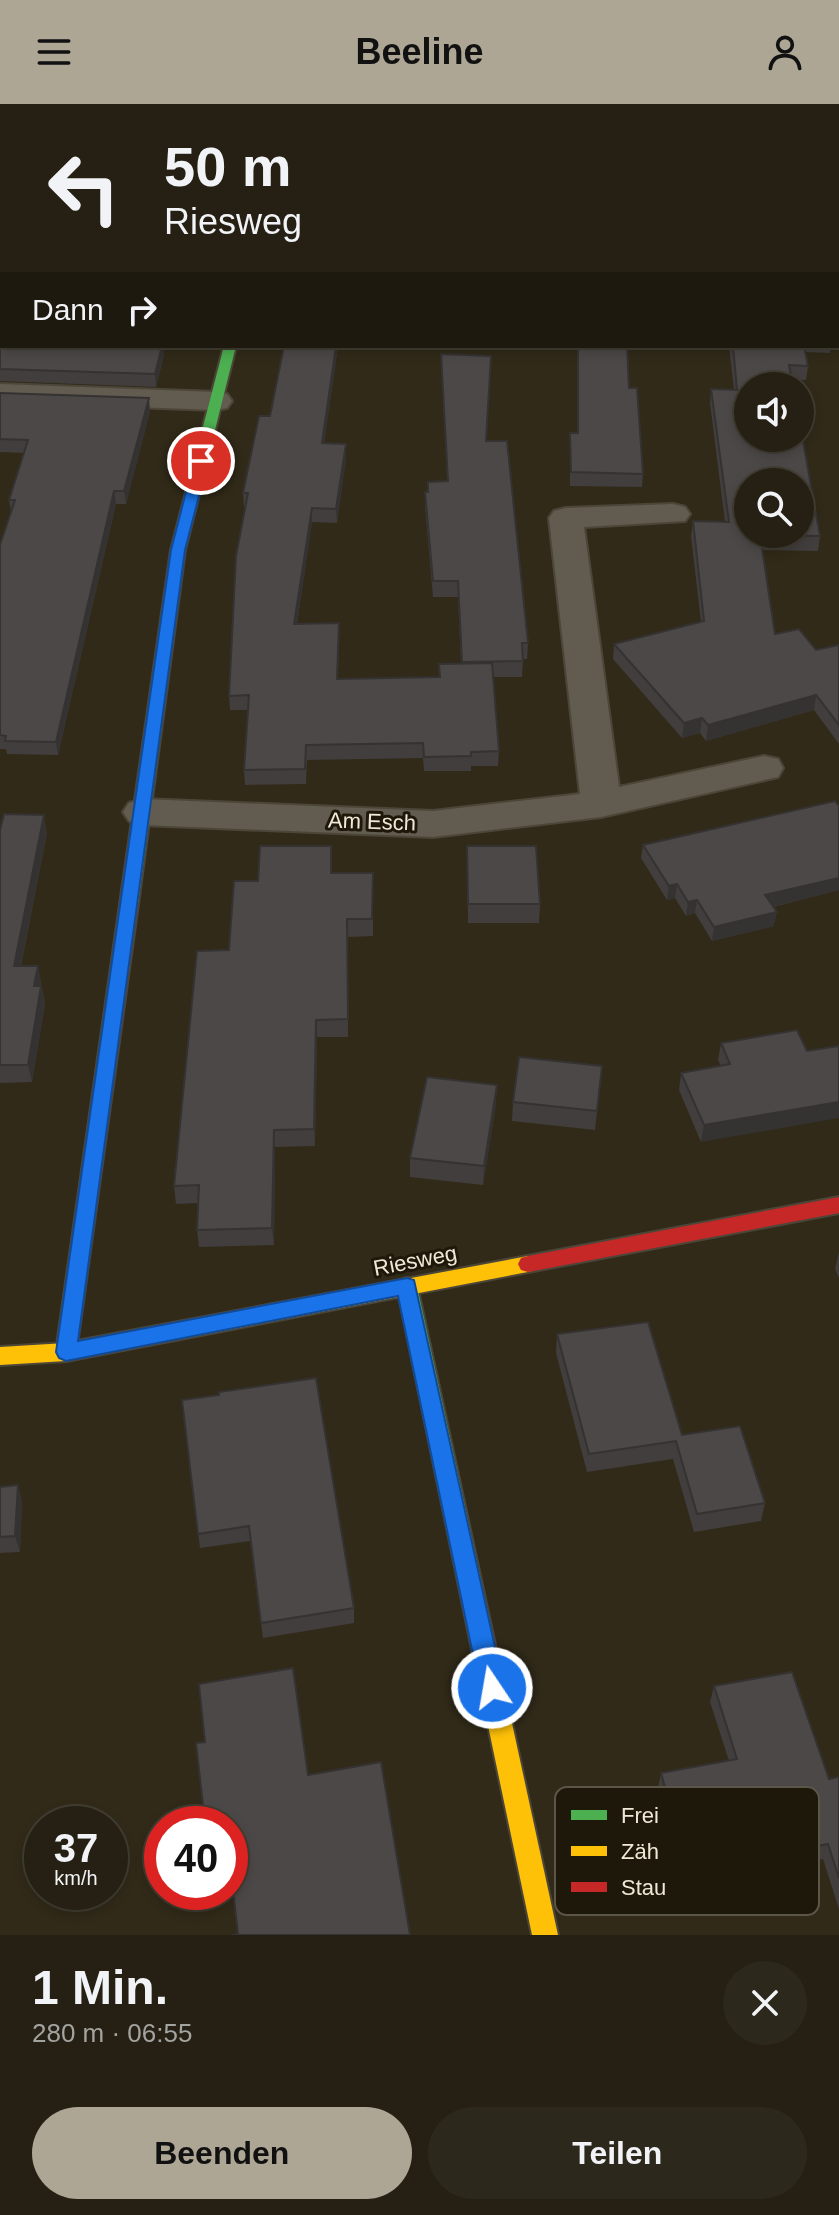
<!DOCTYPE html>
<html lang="de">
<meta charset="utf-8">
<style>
body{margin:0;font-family:Helvetica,sans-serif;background:#2d281c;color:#f1f3f6;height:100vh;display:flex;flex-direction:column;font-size:30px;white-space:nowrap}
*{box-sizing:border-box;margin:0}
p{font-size:26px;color:#a3a3a0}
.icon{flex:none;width:44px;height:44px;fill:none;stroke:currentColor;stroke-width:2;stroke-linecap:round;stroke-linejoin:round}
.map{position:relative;height:1831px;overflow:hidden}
.side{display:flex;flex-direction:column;background:#252013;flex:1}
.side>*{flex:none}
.guide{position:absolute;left:0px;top:0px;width:840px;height:244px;box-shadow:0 4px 12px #0003,0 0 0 2px #423e33;background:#252013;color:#f1f3f6;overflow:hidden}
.buttons{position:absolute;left:734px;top:268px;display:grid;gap:16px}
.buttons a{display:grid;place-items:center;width:80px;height:80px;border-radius:50%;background:#252013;box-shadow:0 4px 12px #0003,0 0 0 2px #423e33;font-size:40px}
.speed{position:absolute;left:24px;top:1702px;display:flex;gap:16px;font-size:40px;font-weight:700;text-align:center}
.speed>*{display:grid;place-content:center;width:104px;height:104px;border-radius:50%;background:#252013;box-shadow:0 4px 12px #0003,0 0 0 2px #423e33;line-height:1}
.speed small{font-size:20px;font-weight:400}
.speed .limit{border:12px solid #d22;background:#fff;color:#111}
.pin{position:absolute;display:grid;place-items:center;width:68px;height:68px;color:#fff;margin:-34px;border:4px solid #fff;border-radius:50%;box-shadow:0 2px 8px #0007}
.me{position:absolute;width:88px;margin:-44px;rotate:348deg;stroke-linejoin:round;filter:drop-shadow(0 0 6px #0008)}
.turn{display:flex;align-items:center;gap:28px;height:168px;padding:0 32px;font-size:36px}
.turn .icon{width:104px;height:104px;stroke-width:2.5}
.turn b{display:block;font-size:56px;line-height:68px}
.then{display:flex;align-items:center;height:76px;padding:0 32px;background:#0003;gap:16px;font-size:30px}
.round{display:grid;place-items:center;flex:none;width:84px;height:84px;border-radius:42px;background:#2d281c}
.summary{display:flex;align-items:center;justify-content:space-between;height:136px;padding:0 32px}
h1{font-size:48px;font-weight:600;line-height:60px}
.button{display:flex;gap:16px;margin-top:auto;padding:16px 32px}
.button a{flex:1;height:92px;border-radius:48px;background:#ada694;color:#111;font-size:32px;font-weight:600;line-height:92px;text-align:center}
.button a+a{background:#2d281c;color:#f1f3f6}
header{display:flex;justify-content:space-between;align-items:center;height:104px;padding:0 32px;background:#ada694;color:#111;font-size:36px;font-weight:600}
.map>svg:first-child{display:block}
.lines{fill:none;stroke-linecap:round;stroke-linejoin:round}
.street-casing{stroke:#4c4639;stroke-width:4}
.fast-casing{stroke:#4c4639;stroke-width:4}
.slow-casing{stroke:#4c4639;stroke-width:4}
.jam-casing{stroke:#4c4639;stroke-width:4}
.street{fill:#625b50;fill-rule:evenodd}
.fast{fill:#4caf50;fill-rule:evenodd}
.slow{fill:#ffc107;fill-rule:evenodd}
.jam{fill:#c62828;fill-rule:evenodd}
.wall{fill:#413e3d}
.shaded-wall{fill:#353232}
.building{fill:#4c4847;stroke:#353232;stroke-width:2;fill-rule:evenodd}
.route{fill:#1a73e8;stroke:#114b97;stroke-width:2}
.labels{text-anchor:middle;stroke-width:6;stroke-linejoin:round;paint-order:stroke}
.street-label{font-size:22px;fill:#f0e8d7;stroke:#1d180a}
.key{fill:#1d180a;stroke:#5c5648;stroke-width:2}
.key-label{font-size:22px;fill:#f0e8d7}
</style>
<header><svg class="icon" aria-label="menu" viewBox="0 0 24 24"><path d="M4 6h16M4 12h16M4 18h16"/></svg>Beeline<svg class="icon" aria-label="person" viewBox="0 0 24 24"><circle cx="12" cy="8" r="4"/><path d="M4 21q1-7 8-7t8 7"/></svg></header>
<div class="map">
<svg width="839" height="1831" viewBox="0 0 839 1831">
<rect width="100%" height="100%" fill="#312a19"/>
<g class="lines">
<g class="street-casing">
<g id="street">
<rect x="838" y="87" width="1" height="16"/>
<polygon points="0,280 216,288 227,290 232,297 227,304 216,306 0,298"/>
<polygon points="673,400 685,403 690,410 685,417 584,423 619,683 764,652 778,655 783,664 778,673 601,713 433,733 143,721 129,717 123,708 129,699 143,695 433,707 580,690 549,414 554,407 566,404"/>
</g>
</g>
<g class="fast-casing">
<g id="fast">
<polygon points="224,242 236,242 185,446 138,800 129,806 120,800 171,446"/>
<polygon points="407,1174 414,1176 417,1182 497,1550 493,1558 485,1561 477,1558 473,1550 397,1182 400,1176"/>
</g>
</g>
<g class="slow-casing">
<g id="slow">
<polygon points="528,1152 535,1154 538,1160 535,1166 528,1168 66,1257 0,1261 0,1243 66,1239"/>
<polygon points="485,1539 493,1542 497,1550 558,1831 532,1831 473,1550 477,1542"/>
</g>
</g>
<g class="jam-casing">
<g id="jam">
<polygon points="129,794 138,800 76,1248 73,1254 66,1257 59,1254 56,1248 120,800"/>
<polygon points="839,1093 839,1109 528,1168 521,1166 518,1160 521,1154 528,1152"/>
</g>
</g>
<use href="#street" class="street"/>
<use href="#fast" class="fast"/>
<use href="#slow" class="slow"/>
<use href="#jam" class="jam"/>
</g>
<g class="wall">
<polygon points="0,234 2,242 164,242 164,251 156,283 0,277"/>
<polygon points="284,242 338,242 324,340 346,354 337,419 312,418 297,520 339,519 338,575 439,573 439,560 461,559 458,493 433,493 425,403 425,388 428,388 447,377 441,250 486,337 528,539 527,555 523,555 522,573 493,573 499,647 498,662 471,662 471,667 424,667 423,654 307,656 306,680 245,681 244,666 248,606 230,606 229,592 245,403 244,403 243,389 270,312"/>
<polygon points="577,242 627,242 629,284 643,370 642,383 570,382 570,329 577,329"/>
<polygon points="729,242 831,242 830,249 805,248 808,262 806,276 792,276 820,432 818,447 762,446 775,530 816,546 839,541 839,640 814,606 706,637 700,629 682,634 613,555 614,540 701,518 691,432 693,417 725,418 710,299 711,285 734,286"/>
<polygon points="0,289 150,307 126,400 116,400 58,651 7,650 6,645 0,645 0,441 11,408 9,396 24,349 0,348"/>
<polygon points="839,702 839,786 773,803 774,822 712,837 695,809 686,812 675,794 667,796 641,754 643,741"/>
<polygon points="0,726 47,729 21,862 38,862 45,900 32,978 0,979"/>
<polygon points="467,742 540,800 539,819 468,819"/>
<polygon points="331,769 373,769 373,832 348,833 348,933 317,933 315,1042 275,1043 274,1141 199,1143 197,1126 198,1099 176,1100 174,1082 229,846 258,777"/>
<polygon points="797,926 701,1038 679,986 681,969 721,962 718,956 721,939"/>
<polygon points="602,962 595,1026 512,1017 513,998"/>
<polygon points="496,1000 483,1081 410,1073 410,1054"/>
<polygon points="839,1148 839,1174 835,1165"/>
<polygon points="557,1230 765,1399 761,1417 694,1428 673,1355 587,1368 556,1249"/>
<polygon points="182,1296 354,1504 354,1519 263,1534 250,1437 200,1444"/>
<polygon points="18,1381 22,1398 20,1448 0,1449 0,1383"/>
<polygon points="714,1582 829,1675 839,1673 839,1805 823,1755 685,1782 658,1684 661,1669 729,1657 710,1598"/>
<polygon points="196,1639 308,1671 238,1830 230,1720 205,1720"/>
</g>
<g class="shaded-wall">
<polygon points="162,242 164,242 164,251 156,283 155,270"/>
<polygon points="336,242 338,242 322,353 322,339"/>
<polygon points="149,294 150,307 126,400 124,387"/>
<polygon points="346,340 346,354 337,419 336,405"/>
<polygon points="114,387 116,400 58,651 56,638"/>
<polygon points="312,404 312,418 295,534 294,520"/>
<polygon points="816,591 814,606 706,637 708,621"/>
<polygon points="702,614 700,629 682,634 684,619"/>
<polygon points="44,711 47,729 17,880 14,862"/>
<polygon points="839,774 839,786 763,805 765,791"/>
<polygon points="677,780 675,794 667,796 669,782"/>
<polygon points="697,796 695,809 686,812 688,798"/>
<polygon points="777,808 774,822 712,837 714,823"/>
<polygon points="38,862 41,880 38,900 34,882"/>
<polygon points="41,882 45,900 32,978 28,961"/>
<polygon points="316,916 317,933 315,1042 314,1025"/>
<polygon points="497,981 496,1000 483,1081 484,1062"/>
<polygon points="839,998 839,1014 701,1038 704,1021"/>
<polygon points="274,1026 275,1043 274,1141 272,1124"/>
<polygon points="18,1381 22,1398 20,1448 15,1432"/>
</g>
<g class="building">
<rect x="60" y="0" width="90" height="2"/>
<polygon points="0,234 2,234 2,242 162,242 155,270 0,265"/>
<polygon points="284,242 336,242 322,339 346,340 336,405 312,404 294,520 339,519 337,575 440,573 439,560 492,559 499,647 471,648 471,652 424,653 423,639 306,641 305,665 244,666 249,591 229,592 236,452 248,389 243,389 259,312 270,312"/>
<polygon points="578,242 627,242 629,284 637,284 643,370 571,368 570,329 578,329"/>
<path d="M733 242H804L808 262 789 261 793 282H748V334H800V320L820 432 760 431 775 530 799 525 816 546 839 541V621L816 591 708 621 702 614 684 619 614 540 704 517 693 417 729 418 711 285 737 286ZM748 378H800V430H748Z"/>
<polygon points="441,250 491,252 486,337 507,337 528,539 522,539 523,557 462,558 458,477 433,477 425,388 428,388 428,378 448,377"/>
<polygon points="0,289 149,294 124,387 114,387 56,638 5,637 6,632 0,631 0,441 15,396 9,396 28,336 0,335"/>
<polygon points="835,697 839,702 839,774 765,791 777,808 714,823 697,796 688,798 677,780 669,782 643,741"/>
<polygon points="4,710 44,711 14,862 38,862 34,882 41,882 28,961 0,961 0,726"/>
<polygon points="260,742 331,742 331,769 373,769 372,815 347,815 348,915 316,916 314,1025 274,1026 272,1124 197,1126 199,1081 174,1082 197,847 229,846 234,777 258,777"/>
<polygon points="467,742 536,742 540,800 468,800"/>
<polygon points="797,926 807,947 839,942 839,998 704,1021 681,969 730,960 721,939"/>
<polygon points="519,953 602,962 597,1007 513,998"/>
<polygon points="427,973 497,981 484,1062 410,1054"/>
<polygon points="648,1218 682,1331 740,1322 765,1399 697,1410 676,1337 589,1350 557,1230"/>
<polygon points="316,1274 354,1504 261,1519 249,1422 198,1430 182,1296 219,1291 219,1288"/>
<polygon points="18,1381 15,1432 0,1433 0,1383"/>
<polygon points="293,1564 308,1671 381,1658 410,1831 232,1831 238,1830 230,1760 230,1720 226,1720 225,1715 205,1718 196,1639 205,1638 199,1580"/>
<polygon points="792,1568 829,1675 839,1673 839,1774 828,1740 688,1767 661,1669 737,1655 714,1582"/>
</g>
<polygon class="route" points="201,353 208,357 185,446 78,1237 407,1174 414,1176 504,1584 500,1592 492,1595 484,1592 480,1584 398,1192 66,1257 59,1254 56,1248 171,446 194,357"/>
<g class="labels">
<g class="street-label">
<text transform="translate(372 717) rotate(2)" y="8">Am Esch</text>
<text transform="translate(415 1156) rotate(-11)" y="8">Riesweg</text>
</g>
</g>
<rect x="555" y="1683" width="264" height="128" rx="12" class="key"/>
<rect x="571" y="1706" width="36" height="10" fill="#4caf50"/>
<rect x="571" y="1742" width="36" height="10" fill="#ffc107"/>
<rect x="571" y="1778" width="36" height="10" fill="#c62828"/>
<g class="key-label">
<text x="621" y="1719">Frei</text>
<text x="621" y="1755">Zäh</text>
<text x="621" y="1791">Stau</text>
</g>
</svg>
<div class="buttons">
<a><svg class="icon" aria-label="sound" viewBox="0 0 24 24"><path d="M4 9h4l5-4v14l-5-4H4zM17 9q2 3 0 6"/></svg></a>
<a><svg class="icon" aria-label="search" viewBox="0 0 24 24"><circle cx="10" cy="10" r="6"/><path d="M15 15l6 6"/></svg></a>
</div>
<div class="speed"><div>37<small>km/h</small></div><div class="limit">40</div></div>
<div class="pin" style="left:201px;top:357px;background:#d93025"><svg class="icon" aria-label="arrive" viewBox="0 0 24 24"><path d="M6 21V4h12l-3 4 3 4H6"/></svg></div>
<svg class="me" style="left:492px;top:1584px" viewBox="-20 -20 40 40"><circle r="17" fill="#1a73e8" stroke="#fff" stroke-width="3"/><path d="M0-11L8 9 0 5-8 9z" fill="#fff"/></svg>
<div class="guide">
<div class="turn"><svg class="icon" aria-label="left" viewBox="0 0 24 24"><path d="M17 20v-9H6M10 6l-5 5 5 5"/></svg><div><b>50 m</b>Riesweg</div></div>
<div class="then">Dann<svg class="icon" aria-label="right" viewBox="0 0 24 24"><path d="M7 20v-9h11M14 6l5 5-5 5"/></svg></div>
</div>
</div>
<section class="side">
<div class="summary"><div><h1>1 Min.</h1><p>280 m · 06:55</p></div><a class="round"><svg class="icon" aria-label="close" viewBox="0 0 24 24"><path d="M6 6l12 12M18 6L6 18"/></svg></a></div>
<div class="button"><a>Beenden</a><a>Teilen</a></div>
</section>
